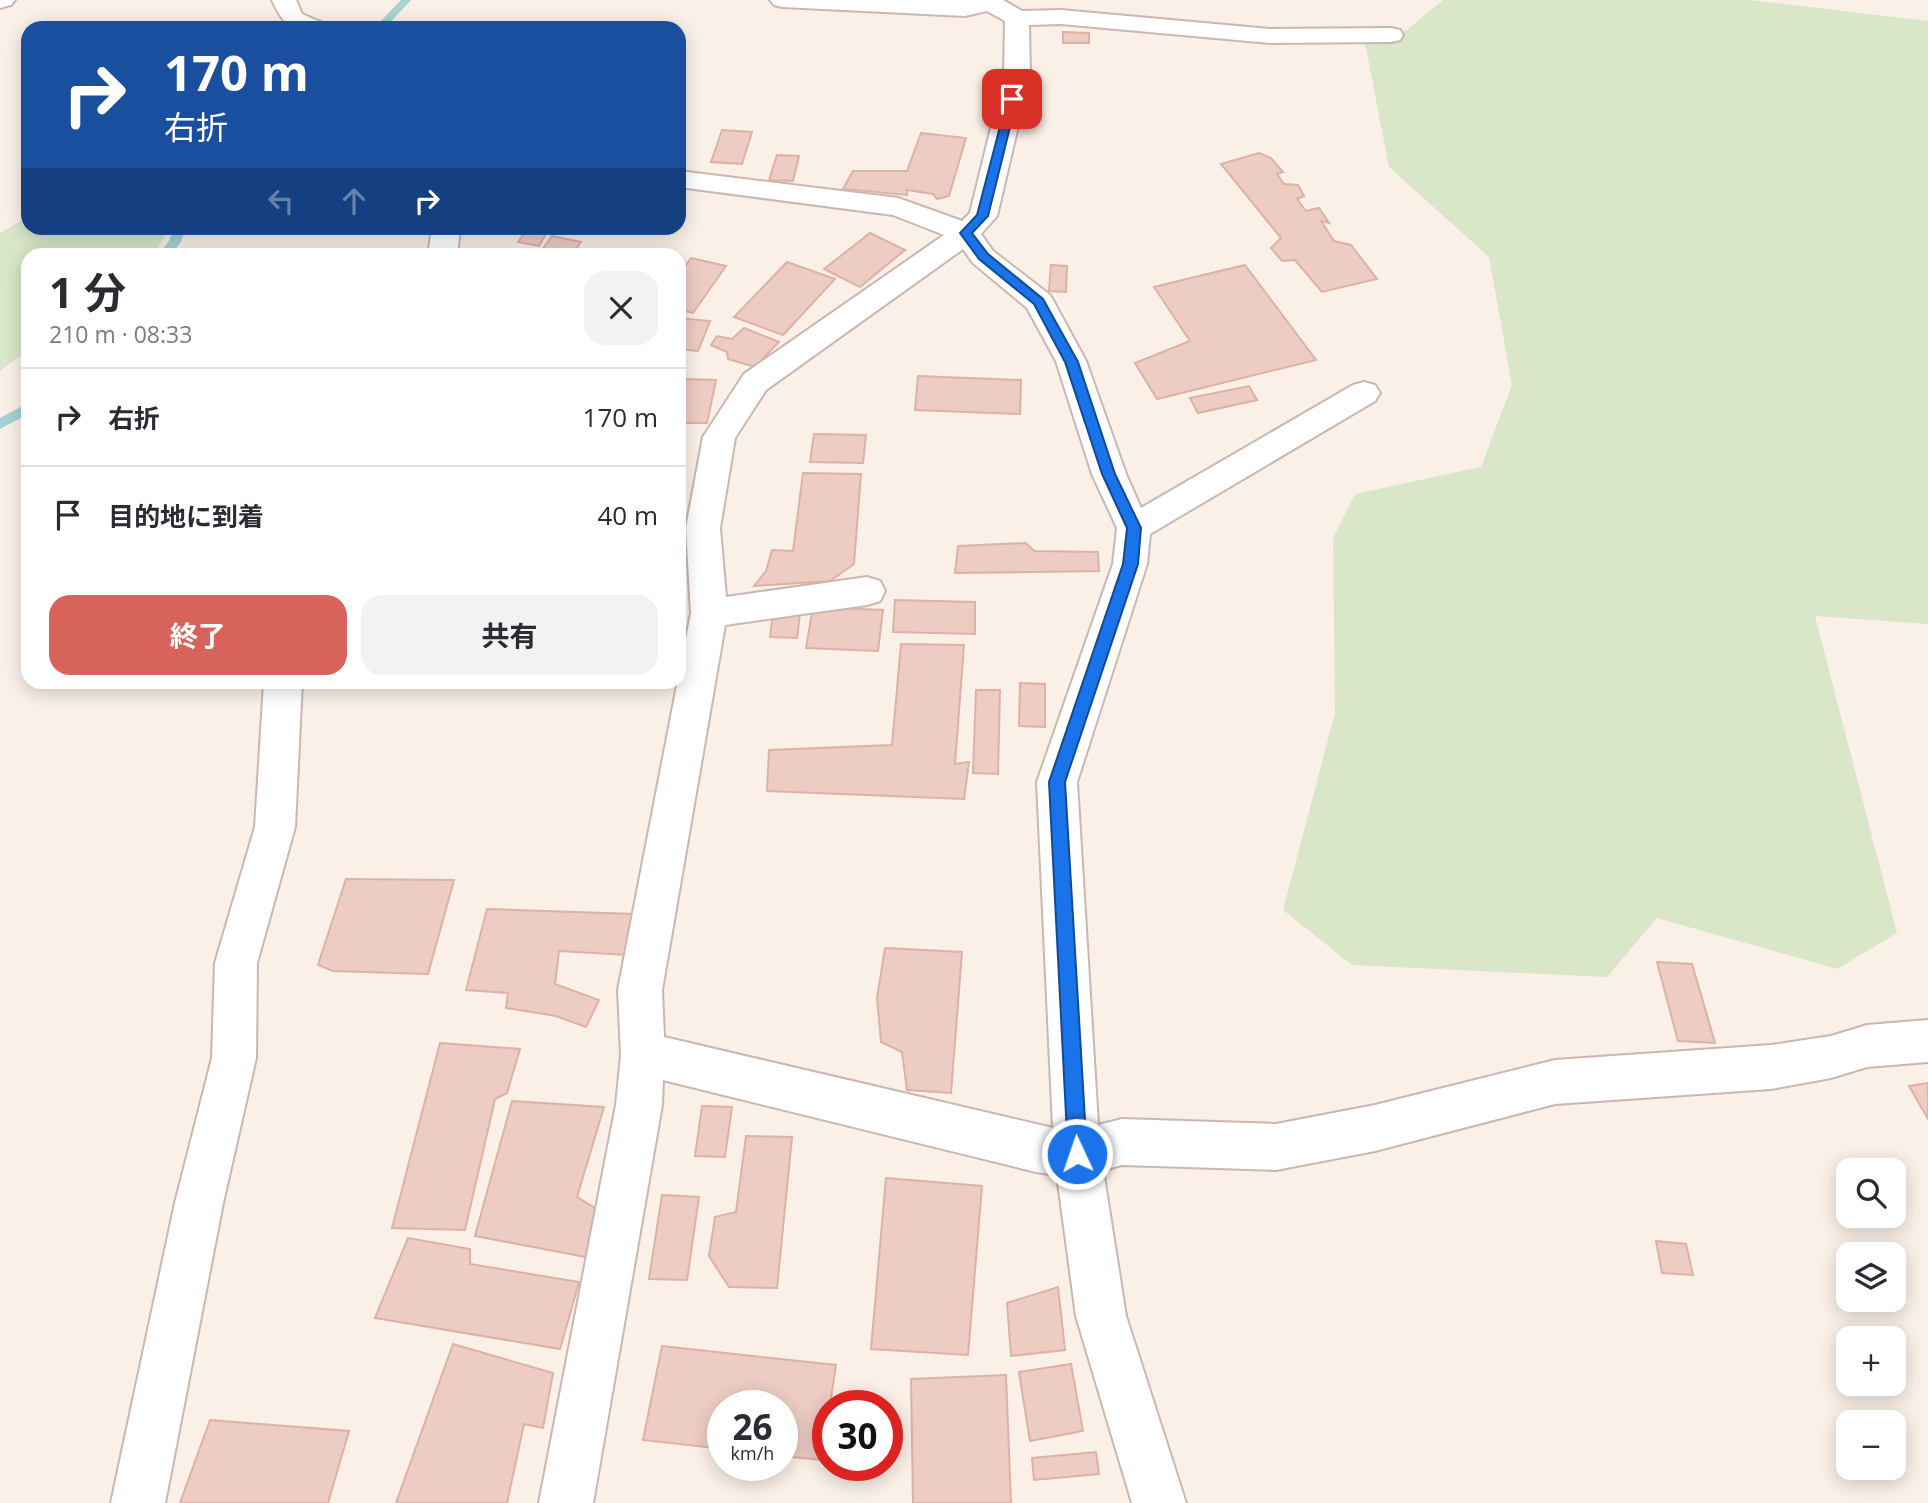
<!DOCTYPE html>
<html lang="ja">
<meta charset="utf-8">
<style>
body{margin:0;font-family:"Open Sans","Noto Sans JP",sans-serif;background:#f2f2f3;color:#2b2b33;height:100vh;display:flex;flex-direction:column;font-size:26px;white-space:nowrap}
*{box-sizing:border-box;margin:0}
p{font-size:23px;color:#7c7c81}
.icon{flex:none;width:38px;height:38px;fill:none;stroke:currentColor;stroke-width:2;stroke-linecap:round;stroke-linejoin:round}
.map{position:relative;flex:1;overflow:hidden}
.side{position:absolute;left:21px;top:248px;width:665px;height:441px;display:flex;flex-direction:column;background:#fff;border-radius:21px;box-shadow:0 4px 18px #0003}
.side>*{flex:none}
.top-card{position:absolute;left:21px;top:21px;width:665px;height:214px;border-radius:21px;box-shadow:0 4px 18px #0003;background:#1a4fa0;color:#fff;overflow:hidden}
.buttons{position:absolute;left:1836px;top:1158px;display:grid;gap:14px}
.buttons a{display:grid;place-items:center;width:70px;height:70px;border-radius:14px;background:#fff;box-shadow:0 4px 18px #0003;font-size:35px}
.speed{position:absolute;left:707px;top:1390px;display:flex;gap:14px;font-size:35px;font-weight:700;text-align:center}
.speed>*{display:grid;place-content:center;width:91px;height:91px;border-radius:50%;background:#fff;box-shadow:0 4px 18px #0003;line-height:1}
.speed small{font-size:18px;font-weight:400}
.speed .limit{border:10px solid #d22;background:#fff;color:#111}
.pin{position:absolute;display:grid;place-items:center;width:60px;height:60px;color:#fff;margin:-30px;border-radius:14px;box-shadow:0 4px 10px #0006}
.me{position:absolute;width:77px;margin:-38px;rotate:357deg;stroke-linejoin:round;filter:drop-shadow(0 0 5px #0008)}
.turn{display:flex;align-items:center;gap:24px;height:147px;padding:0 28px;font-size:32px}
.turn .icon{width:91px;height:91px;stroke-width:2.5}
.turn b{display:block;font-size:49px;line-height:60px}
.lanes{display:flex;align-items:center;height:66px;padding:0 28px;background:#0003;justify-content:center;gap:35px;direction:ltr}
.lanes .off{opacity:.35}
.round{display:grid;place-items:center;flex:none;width:74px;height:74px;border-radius:21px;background:#f2f2f3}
.overview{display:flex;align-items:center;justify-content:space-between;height:119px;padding:0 28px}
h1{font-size:42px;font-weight:700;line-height:52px}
.primary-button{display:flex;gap:14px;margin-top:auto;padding:14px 28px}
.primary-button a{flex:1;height:80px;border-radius:21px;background:#d7635a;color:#fff;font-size:28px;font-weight:700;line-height:80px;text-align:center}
.primary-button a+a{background:#f2f2f3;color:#2b2b33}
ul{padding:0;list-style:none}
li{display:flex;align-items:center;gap:21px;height:98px;padding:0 28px;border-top:2px solid #e1e1e2}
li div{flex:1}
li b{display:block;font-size:26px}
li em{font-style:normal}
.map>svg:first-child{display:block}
.green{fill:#d9e6c8}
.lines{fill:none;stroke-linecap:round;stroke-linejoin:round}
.stream{fill:#a6d3d2;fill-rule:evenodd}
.building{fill:#edcdc3;stroke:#deb1a5;stroke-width:2}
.street-casing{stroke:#cbb7af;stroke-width:4}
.street{fill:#fff;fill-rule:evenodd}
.route{fill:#1a73e8;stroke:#114b97;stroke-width:2}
</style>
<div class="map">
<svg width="1928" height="1503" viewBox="0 0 1928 1503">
<rect width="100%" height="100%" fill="#faf0e8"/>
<g class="green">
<polygon points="1443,0 1750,0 1928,21 1928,624 1815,616 1897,933 1837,969 1657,918 1607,977 1352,965 1283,910 1335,713 1333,538 1355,494 1481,467 1512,385 1489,257 1389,167 1365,43 1407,30"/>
<polygon points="28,217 28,228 169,228 154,255 28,256 28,350 0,371 0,233"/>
</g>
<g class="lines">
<g class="stream">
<polygon points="401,0 411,0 385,28 374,28"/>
<polygon points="174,228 185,228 181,242 170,256 157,256 169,241"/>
<polygon points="28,403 28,414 0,429 0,418"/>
</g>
</g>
<g class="building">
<polygon points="1063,32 1089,33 1089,43 1063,43"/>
<polygon points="722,130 752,132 742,164 711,162"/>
<polygon points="921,133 966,138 949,196 937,199 933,194 907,190 907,195 843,189 853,171 907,171"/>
<polygon points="1259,153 1271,158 1283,172 1277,174 1284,184 1298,185 1304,196 1297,199 1306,211 1319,208 1329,223 1321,221 1334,241 1351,245 1377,279 1322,292 1295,260 1282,261 1271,248 1281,238 1221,164"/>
<polygon points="777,155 799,156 793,181 769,180"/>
<polygon points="527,229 547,232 539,246 518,242"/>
<polygon points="870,233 905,250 860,287 824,269"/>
<polygon points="552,236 581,242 571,256 539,254"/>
<polygon points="691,258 726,266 693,313 679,310 679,275"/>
<polygon points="787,262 835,279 783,335 734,317"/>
<polygon points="1051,265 1067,266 1066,292 1049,291"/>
<polygon points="1245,265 1316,360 1157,399 1135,363 1190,341 1154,287"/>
<polygon points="679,318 710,321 698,351 679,349"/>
<polygon points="744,328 779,342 755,367 728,359 727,352 711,345 717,336 732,339"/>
<polygon points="918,376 1021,380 1020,414 915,410"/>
<polygon points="682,379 716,380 707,423 679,423 679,393"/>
<polygon points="1249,386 1257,400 1198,413 1190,398"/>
<polygon points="814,434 866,435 863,463 810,462"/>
<polygon points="803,473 861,474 854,564 830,581 754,586 766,571 772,550 793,551"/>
<polygon points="1026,543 1034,551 1098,552 1099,571 955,573 958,546"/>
<polygon points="895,600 975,602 975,634 893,632"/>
<polygon points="813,607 883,610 878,651 806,648"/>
<polygon points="773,612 800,613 797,638 770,637"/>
<polygon points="901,644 964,645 955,764 969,762 964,799 767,791 769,750 892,745"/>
<polygon points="1020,683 1045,684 1045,727 1019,726"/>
<polygon points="976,690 1000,690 998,774 973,773"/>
<polygon points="346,879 454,880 428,974 333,971 318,965"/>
<polygon points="487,909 635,914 628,955 559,951 555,984 599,1000 586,1027 556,1016 506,1008 508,993 466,990"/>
<polygon points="885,948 962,952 951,1093 907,1090 902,1052 881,1042 877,998"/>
<polygon points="1657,962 1692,964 1715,1043 1678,1041"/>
<polygon points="440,1043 520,1049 507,1093 495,1099 465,1230 392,1228"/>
<polygon points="1928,1083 1928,1119 1909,1086"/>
<polygon points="512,1101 604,1107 577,1197 595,1208 586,1257 475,1236"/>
<polygon points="702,1106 732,1107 725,1157 695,1156"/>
<polygon points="746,1136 792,1137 777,1288 729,1287 709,1256 715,1217 736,1212"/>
<polygon points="886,1178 982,1186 968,1355 871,1349"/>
<polygon points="662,1195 699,1197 687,1280 649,1279"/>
<polygon points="408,1238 470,1249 470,1264 579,1282 560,1349 375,1318"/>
<polygon points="1656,1241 1686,1244 1693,1275 1662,1273"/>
<polygon points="1058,1287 1065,1350 1011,1356 1007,1303"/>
<polygon points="453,1344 553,1373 543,1428 524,1424 507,1503 396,1503"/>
<polygon points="662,1346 836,1365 830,1405 828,1405 822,1460 782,1456 782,1405 723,1405 723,1449 643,1440"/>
<polygon points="1071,1364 1083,1431 1030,1441 1019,1372"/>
<polygon points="1006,1375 1011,1503 913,1503 911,1379"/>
<polygon points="210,1420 349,1431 328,1503 180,1503"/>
<polygon points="1096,1452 1099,1474 1034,1480 1032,1458"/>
</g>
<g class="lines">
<g class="street-casing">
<g id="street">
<polygon points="0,0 15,0 11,5 0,8"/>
<path d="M272 0H296L302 14 323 23 326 28C294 28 286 32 272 0Z"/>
<path d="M770 0H1003L1022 11 1061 10 1270 29 1391 28 1400 30 1403 35 1400 40 1391 42 1270 43 1061 24 1029 25 1030 75 997 216 981 234 993 251 1050 295 1054 302 1086 361 1126 474 1141 508 1353 385 1364 382 1375 385 1380 393 1375 401 1150 534 1147 564 1077 782 1098 1125 1122 1119 1276 1124 1375 1105 1555 1060 1771 1045 1831 1036 1867 1025 1928 1020V1062L1867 1067 1831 1078 1771 1089 1555 1104 1375 1151 1276 1170 1122 1165 1103 1170 1126 1316 1186 1503H1132L1076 1316 1057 1175 1036 1172 663 1080 662 1105 593 1503H539L616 1105 621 1055 618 990 691 613 686 528 703 437 744 374 944 235 893 215 679 187V171L898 198 962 221 970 213 1004 75 1005 21 987 11 965 16 782 7 774 5ZM963 249 973 263 1027 308 1056 361 1092 474 1117 528 1113 564 1037 782 1053 1128 664 1037 662 990 725 625 867 605 880 601 885 591 880 581 867 577 726 597 720 528 735 438 766 390Z"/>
<polygon points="432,228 460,228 457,256 428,256"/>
<polygon points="264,682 302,682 295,827 257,963 256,1058 223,1203 165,1503 111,1503 175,1203 212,1058 215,963 255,827"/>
</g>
</g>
<use href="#street" class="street"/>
</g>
<polygon class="route" points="1008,96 1017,99 988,216 972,233 988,254 1043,299 1078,362 1115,474 1141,528 1138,564 1065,782 1087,1154 1084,1161 1077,1164 1071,1161 1068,1154 1049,782 1123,564 1127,528 1102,474 1065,362 1034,304 979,259 960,233 977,215"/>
</svg>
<div class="buttons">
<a><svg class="icon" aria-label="search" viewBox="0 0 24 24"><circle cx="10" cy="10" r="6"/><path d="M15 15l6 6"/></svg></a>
<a><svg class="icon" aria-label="layers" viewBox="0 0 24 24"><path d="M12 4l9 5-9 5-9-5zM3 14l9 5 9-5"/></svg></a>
<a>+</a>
<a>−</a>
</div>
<div class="speed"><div>26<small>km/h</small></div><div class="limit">30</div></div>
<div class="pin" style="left:1012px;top:99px;background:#d93025"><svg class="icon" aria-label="arrive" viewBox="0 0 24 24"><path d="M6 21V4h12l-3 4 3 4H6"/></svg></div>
<svg class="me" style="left:1077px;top:1154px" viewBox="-20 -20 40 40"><circle r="17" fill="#1a73e8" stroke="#fff" stroke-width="3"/><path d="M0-11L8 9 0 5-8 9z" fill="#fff"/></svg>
<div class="top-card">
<div class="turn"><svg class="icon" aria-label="right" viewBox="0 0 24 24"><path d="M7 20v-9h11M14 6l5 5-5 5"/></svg><div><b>170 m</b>右折</div></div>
<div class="lanes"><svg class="icon off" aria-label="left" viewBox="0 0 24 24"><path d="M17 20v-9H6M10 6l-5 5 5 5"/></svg><svg class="icon off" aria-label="ahead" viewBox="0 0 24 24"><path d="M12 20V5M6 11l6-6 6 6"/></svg><svg class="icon" aria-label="right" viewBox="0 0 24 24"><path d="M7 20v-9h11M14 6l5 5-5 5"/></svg></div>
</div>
<section class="side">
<div class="overview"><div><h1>1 分</h1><p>210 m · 08:33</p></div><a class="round"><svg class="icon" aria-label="close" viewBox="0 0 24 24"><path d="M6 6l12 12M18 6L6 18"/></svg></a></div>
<ul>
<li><svg class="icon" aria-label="right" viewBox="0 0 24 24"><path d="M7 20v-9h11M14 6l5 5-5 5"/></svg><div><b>右折</b></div><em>170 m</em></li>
<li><svg class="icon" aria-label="arrive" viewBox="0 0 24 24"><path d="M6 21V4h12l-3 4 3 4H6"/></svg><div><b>目的地に到着</b></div><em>40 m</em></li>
</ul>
<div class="primary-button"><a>終了</a><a>共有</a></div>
</section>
</div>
